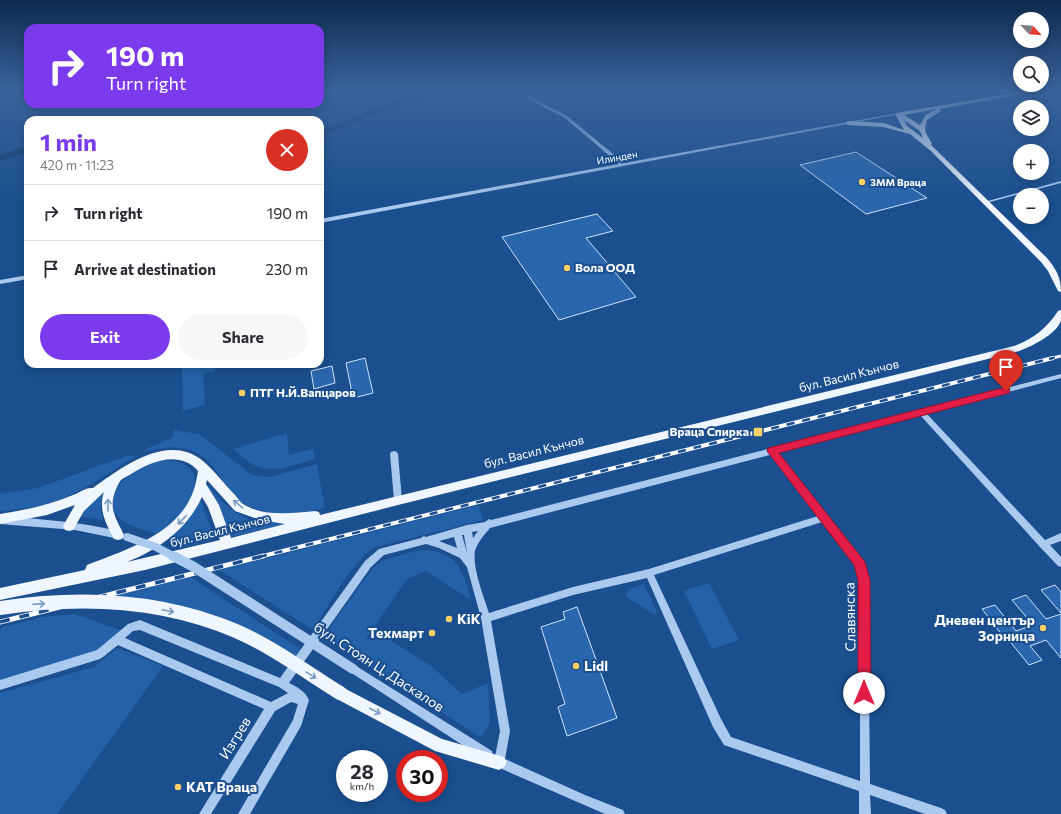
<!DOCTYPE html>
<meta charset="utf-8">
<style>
body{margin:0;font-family:Commissioner,sans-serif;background:#f7f7f7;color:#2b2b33;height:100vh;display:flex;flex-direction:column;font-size:15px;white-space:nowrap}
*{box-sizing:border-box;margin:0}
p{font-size:13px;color:#7c7c81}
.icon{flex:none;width:22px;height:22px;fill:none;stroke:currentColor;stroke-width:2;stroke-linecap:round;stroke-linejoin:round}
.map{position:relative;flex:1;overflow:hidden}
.details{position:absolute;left:24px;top:116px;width:300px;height:252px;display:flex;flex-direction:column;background:#fff;border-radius:12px;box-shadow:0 2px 10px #0003}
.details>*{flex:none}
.hud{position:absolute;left:24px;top:24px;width:300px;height:84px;border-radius:12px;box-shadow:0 2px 10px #0003;background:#7c3aed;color:#fff;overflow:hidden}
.needle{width:26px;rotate:116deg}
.fabs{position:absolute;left:1013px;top:12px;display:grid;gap:8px}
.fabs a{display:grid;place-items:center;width:36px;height:36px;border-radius:50%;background:#fff;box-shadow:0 2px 10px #0003;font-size:20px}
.speed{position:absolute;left:336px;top:750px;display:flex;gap:8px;font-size:20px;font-weight:700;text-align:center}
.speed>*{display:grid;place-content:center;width:52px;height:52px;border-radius:50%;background:#fff;box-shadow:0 2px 10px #0003;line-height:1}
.speed small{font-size:10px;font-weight:400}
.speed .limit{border:6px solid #d22;background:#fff;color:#111}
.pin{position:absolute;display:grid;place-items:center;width:34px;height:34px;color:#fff;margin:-41px -17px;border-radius:50% 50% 50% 0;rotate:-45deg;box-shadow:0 0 4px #0007}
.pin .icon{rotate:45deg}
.me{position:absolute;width:44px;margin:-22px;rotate:0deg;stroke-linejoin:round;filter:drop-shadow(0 0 3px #0008)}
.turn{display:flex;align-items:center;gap:14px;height:84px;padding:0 16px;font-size:18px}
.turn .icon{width:52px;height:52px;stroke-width:2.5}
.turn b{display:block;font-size:28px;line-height:34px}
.round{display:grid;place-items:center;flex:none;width:42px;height:42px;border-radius:21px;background:#f7f7f7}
.summary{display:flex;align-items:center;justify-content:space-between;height:68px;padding:0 16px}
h1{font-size:24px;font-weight:700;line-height:30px;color:#7c3aed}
.button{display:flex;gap:8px;margin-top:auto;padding:8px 16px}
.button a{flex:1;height:46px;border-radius:24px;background:#7c3aed;color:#fff;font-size:16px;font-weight:700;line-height:46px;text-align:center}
.button a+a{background:#f7f7f7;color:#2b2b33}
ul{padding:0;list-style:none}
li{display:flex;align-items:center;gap:12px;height:56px;padding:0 16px;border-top:1px solid #e1e1e2}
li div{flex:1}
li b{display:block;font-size:15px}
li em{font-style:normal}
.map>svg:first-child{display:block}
.green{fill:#2461a8}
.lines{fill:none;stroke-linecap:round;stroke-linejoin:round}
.river{fill:#123a6d;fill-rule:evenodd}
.building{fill:#2a66ad;stroke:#cfe3fa}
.minor{fill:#a9c9ee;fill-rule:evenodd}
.major{fill:#f0f6ff;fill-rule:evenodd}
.rail-far2-casing{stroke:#fff;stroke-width:3}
.rail-far1-casing{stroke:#fff;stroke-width:4}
.rail-casing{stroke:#fff;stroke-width:5}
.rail-far2{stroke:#1b4f8f;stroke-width:2;stroke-dasharray:6;stroke-linecap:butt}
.rail-far1{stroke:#1b4f8f;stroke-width:2.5;stroke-dasharray:8;stroke-linecap:butt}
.rail{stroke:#1b4f8f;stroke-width:3.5;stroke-dasharray:10;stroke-linecap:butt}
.minor-bridge-far1{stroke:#a9c9ee;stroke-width:8}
.minor-bridge{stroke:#a9c9ee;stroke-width:10}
.major-bridge{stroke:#f0f6ff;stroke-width:14}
.oneway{stroke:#7b9ac1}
.route{fill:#e11d48;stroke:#92132f}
.poi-dot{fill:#ffd166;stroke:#1b4f8f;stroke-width:1.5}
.labels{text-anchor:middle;stroke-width:4;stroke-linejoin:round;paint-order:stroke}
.far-street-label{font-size:10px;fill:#fff;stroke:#1b4f8f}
.far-poi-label{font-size:10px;font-weight:bold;fill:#fff;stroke:#1b4f8f;text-anchor:start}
.poi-label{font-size:12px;font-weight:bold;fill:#fff;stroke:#1b4f8f;text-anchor:start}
.street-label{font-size:12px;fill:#fff;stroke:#1b4f8f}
.near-street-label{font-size:14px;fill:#fff;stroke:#1b4f8f}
.near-poi-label{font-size:14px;font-weight:bold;fill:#fff;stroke:#1b4f8f;text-anchor:start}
</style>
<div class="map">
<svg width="1061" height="814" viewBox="0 0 1061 814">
<rect width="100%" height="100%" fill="#1b4f8f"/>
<g class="green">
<polygon points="191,364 215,364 215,371 203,374 205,405 183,411 182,366"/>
<path d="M174 430 199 434 252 475 270 477 317 464 325 508C295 515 256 519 232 494 225 486 220 476 213 467 195 442 170 446 144 452L148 448 172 438Z"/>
<path d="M287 433 289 455 313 449 315 459C297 464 274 474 256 466 248 462 240 455 233 449Z"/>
<polygon points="126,456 136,456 86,487 56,502 37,507 0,511 0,494 38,488"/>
<path d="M160 460C223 460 188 516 156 534 146 530 133 528 124 522 103 507 117 481 134 471 141 466 152 463 160 460Z"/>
<path d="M206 486H209C235 521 258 527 300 521L231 537 227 533Z"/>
<polygon points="105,491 100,508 103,520 78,516"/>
<polygon points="201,501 215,539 184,547 166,537 198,502"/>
<path d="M479 505 483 520 375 547C354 559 327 608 313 630L219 570Z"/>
<path d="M419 550C457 551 462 567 471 600L426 571 407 579 366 639 390 640 431 666 462 694 488 683 490 723 485 732 480 737 326 638V633L372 569 383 560Z"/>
<polygon points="190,577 302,650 296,658 251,633 113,596"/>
<polygon points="709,583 739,640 712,649 684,591"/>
<polygon points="644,584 657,612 655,615 625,596 629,589"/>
<polygon points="74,614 123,631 98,650 0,681 0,628 42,617"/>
<polygon points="117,648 163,666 57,814 0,814 0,693 94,667"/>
</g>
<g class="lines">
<g class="river">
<polygon points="436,90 448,90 447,92 411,100 320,137 320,131 406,96"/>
<polygon points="28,146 28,152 0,161 0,155"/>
</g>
</g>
<g class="building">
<polygon points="856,152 927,198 866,214 800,165"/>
<polygon points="597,214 613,231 586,238 636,297 559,320 502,237"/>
<polygon points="365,358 373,393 353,398 346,363"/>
<polygon points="332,366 335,383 314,389 311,371"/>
<polygon points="1055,585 1061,592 1061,613 1041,590"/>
<polygon points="1026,595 1046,619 1061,614 1061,658 1046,640 1030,646 1042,660 1029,665 1008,639 1006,640 982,609 995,605 1016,631 1033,625 1012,600"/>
<polygon points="577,607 617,718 567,736 558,707 565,704 541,627 565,619 563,612"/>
</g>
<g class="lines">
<g class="minor">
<polygon points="524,90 528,90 529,94 534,99 567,116 624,163 898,113 900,114 320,223 320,219 619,164 565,118 532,101 526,95"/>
<polygon points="1002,90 1006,90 1013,94 1010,95"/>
<polygon points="1061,181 1061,183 986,203 984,202"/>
<polygon points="28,275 28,279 0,284 0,280"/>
<path d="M1061 374V378L927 414 1045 540 1061 533V541L1050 545 1061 557V567L1058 566 1040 547 920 415 777 453 862 560 868 580 870 784 941 808 945 810 947 814H925L870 795 871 814H859V791L724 745 713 727 647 578 573 595 491 621 510 731 505 759 585 795 623 810 625 814H605L495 766 493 761 495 757 500 731 481 618 467 567 460 558 439 548 426 544 384 555 371 567 289 683C297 687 305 691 309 700L301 726 250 814H238L293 720 298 704 291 702 275 711 211 814H199L264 709 118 645 103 657 100 659 0 690V680L97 650 128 624 140 620 280 678 365 561 379 549 421 538 424 536 426 537 467 525 485 522 489 519 491 520ZM770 455 818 516 649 569 573 587 489 613C484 597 472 567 475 551 477 543 485 534 490 528ZM822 522 855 565 860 580V781L731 737 721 719 654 575ZM478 531 473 538 472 532ZM462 535H464L467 553ZM454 537 457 548 439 541ZM140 630 279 687 288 693 271 702 125 638 133 631Z"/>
<polygon points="394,451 397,452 398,454 402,500 401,502 398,503 395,502 394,500 390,454 391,452"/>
<path d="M0 516C40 519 80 522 119 531L122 532 123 535 122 538 119 539 75 530 0 524Z"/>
<polygon points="353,664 492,751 493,755 492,759 488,760 484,759 350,672 348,669 350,666"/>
</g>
<g class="major">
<path d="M1032 90H1042L940 109 941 111 927 120 925 128 926 133 932 144 931 145 1047 258C1056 269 1061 277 1061 292L1058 291 1048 271 1041 262 931 151 910 134 883 127 848 125 845 123 848 121 884 123 904 130 895 114 896 113ZM936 109 926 115 920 125 904 115ZM904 120 920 131 923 138 907 126Z"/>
<path d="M1061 310C1061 313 1061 317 1061 320 1058 334 1029 348 1016 352L398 505 145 570 0 600V588L85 570 87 565C125 550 180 534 194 489 196 483 197 477 198 471 180 450 151 461 131 474 128 476 123 478 121 480 117 485 114 494 113 500 111 513 119 524 124 535L122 539 118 540 114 539C106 524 98 509 104 492L84 511 73 530 69 531 65 530 63 526 75 505 47 515 0 524V514C25 510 50 505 73 495 79 493 86 487 93 488 122 467 168 432 203 461 215 471 224 484 235 495 237 497 240 502 243 504 264 517 292 513 315 511L319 512 320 515 1014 346C1033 339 1047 328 1058 311ZM207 480 235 511 260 520 285 524 231 538 219 505 206 484ZM202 497 208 507 220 540 127 562C160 549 187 529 202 497Z"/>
<polygon points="340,686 442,739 504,757 507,762 504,767 499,770 435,751 335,698 333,693 335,688"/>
</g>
<g class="rail-far2-casing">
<polyline id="rail-far2" points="1049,359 1061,356"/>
</g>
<g class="rail-far1-casing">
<polyline id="rail-far1" points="259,557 1053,358"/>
</g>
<g class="rail-casing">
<polyline id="rail" points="0,622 263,556"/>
</g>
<use href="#rail-far2" class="rail-far2"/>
<use href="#rail-far1" class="rail-far1"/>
<use href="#rail" class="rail"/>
<polyline class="minor-bridge-far1" points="127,537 156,547 175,557"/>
<polyline class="minor-bridge" points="173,556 194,567 353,669"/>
<path class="major-bridge" d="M0 608C79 596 161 599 236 631 273 647 306 672 340 693"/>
</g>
<defs><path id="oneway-shaft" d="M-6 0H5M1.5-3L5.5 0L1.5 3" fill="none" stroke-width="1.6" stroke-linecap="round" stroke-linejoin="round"/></defs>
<g class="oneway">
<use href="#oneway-shaft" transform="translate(238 504) rotate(-141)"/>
<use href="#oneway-shaft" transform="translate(108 505) rotate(-89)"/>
<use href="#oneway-shaft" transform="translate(182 520) rotate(134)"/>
<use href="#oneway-shaft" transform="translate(39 604) rotate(-4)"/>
<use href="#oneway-shaft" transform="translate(168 611) rotate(12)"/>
<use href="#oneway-shaft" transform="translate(311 675) rotate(32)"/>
<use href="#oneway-shaft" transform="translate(375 711) rotate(28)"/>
</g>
<linearGradient id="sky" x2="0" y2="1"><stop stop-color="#0f2b4f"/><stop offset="0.44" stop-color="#39639b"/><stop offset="1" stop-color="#39639b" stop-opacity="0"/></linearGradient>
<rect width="1061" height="204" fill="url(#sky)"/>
<polygon class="route" points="1006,387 1009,388 1010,391 1009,393 779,453 865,562 870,580 871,693 869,697 864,699 860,697 858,693 858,580 854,565 767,451 768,448 772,447"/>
<g class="poi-dot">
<circle cx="862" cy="182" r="4"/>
<circle cx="567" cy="268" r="4"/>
<circle cx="242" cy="393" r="4"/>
<rect x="753" y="427" width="10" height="10" rx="2"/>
<circle cx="449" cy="619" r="4"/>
<circle cx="1043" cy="628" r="4"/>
<circle cx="432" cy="633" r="4"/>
<circle cx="576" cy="666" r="4"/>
<circle cx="178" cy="787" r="4"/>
</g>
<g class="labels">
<g class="far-street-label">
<text transform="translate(617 157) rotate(-10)" y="4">Илинден</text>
</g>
<g class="far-poi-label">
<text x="870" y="186">ЗММ Враца</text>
</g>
<g class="poi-label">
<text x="575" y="272">Вола ООД</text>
<text x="250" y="397">ПТГ Н.Й.Вапцаров</text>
<text x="749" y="436" text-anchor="end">Враца Спирка</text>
</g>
<g class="street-label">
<text transform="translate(849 376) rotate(-14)" y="4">бул. Васил Кънчов</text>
<text transform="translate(534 452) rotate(-14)" y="4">бул. Васил Кънчов</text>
<text transform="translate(220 531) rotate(-14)" y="4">бул. Васил Кънчов</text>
</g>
<g class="near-street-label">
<text transform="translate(850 617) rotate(-91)" y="5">Славянска</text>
<text transform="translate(379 667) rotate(33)" y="5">бул. Стоян Ц. Даскалов</text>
<text transform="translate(235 738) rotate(-58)" y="5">Изгрев</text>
</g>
<g class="near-poi-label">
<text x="457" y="624">KiK</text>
<text x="1035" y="625" text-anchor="end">Дневен център<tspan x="1035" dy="16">Зорница</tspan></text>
<text x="424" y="638" text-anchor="end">Техмарт</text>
<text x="584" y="671">Lidl</text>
<text x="186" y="792">КАТ Враца</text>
</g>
</g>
</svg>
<div class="fabs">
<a><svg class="needle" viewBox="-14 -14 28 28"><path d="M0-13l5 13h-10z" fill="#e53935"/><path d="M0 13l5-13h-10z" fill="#7c7c81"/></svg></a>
<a><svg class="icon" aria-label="search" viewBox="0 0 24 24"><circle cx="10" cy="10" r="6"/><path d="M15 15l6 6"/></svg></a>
<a><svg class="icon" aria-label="layers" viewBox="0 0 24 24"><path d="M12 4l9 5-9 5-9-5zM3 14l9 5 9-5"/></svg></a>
<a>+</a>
<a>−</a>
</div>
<div class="speed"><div>28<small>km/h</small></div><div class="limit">30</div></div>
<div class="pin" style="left:1006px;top:391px;background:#d93025"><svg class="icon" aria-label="arrive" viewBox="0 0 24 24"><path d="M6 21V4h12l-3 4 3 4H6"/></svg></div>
<svg class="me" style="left:864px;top:693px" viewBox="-20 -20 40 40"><circle r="19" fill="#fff"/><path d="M0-13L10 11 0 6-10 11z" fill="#e11d48"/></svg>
<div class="hud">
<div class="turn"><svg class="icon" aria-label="right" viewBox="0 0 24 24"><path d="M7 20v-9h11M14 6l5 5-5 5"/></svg><div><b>190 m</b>Turn right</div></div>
</div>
<section class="details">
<div class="summary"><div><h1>1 min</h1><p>420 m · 11:23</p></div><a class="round" style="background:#d93025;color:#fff"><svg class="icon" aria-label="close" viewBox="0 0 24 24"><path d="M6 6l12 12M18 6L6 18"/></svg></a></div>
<ul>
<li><svg class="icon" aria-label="right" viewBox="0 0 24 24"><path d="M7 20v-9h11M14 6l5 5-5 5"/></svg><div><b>Turn right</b></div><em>190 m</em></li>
<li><svg class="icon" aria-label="arrive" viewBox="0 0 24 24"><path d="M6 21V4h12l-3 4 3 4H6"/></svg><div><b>Arrive at destination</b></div><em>230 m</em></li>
</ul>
<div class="button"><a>Exit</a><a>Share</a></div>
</section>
</div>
